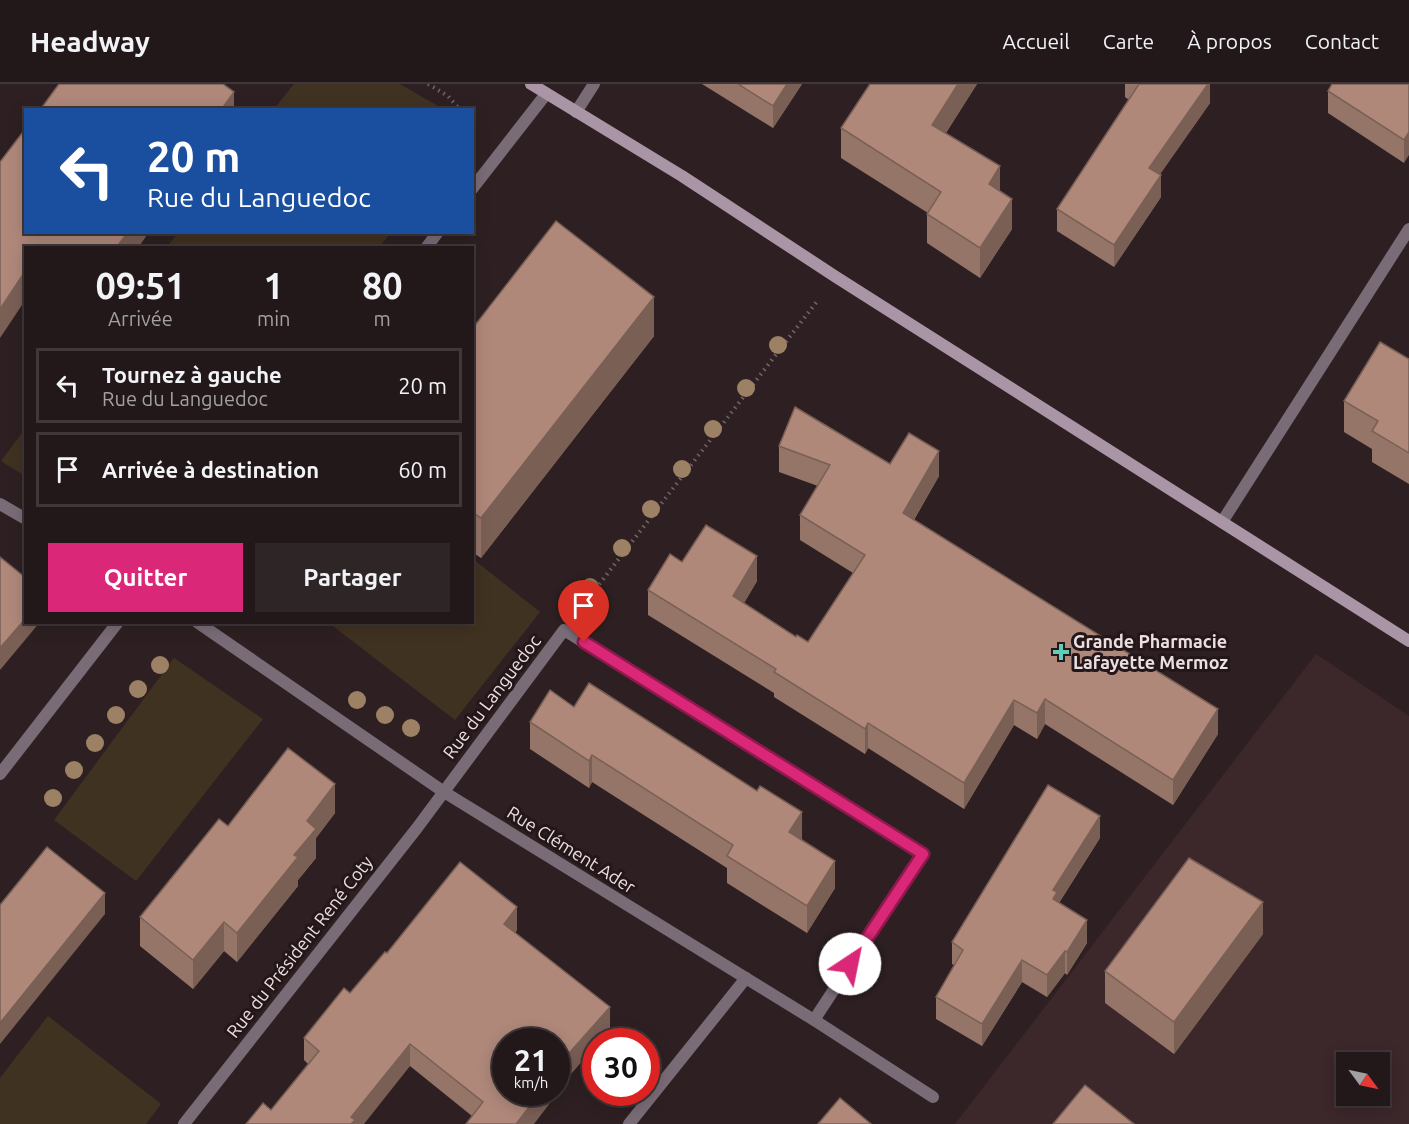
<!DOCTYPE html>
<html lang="fr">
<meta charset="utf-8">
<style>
body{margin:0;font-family:Ubuntu,sans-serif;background:#2e2527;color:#f1f3f6;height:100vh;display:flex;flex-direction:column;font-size:22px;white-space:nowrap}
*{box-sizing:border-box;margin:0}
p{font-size:20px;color:#a2a0a2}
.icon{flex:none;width:33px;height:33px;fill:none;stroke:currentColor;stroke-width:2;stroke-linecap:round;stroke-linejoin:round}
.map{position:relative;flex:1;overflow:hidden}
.panel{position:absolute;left:24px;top:162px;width:450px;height:378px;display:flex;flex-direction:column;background:#22181a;border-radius:0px;box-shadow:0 3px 15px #0003,0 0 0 2px #3f3739}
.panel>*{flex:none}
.hud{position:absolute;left:24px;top:24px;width:450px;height:126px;border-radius:0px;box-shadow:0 3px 15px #0003,0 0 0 2px #3f3739;background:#1a4fa0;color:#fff;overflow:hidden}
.needle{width:39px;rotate:123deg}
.buttons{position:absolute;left:1336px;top:968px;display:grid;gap:12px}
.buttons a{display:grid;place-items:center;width:54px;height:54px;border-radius:0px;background:#22181a;box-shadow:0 3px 15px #0003,0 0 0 2px #3f3739;font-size:30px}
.speed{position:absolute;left:492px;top:944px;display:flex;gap:12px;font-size:30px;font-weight:700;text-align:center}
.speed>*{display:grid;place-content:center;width:78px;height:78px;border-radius:50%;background:#22181a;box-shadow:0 3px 15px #0003,0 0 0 2px #3f3739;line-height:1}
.speed small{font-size:15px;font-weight:400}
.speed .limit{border:9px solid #d22;background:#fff;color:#111}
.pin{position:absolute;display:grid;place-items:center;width:51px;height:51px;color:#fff;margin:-62px -26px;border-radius:50% 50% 50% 0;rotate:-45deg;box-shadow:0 0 6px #0007}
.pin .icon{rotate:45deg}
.me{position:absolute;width:66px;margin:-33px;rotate:34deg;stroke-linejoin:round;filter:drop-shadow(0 0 4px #0008)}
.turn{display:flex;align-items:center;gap:21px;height:126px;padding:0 24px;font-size:27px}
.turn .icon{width:78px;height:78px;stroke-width:2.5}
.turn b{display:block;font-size:42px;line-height:51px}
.eta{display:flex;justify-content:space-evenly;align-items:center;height:102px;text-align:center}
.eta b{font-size:36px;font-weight:700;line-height:42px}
.button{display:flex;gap:12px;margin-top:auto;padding:12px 24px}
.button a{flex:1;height:69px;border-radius:0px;background:#db2777;color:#fff;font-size:24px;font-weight:700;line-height:69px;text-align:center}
.button a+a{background:#2e2527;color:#f1f3f6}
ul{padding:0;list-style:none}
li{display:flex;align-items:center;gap:18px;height:75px;margin:0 12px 9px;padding:0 12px;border:3px solid #3f3739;border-radius:0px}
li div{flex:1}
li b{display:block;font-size:22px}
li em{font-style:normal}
header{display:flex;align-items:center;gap:36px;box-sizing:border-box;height:84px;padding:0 30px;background:#22181a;border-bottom:2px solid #3f3739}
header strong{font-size:28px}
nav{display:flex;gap:33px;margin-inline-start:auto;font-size:21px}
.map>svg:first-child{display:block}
.built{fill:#3c272b;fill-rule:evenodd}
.green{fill:#403220}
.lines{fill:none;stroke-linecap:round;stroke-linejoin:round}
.path{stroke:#726567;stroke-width:4;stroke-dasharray:1.5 4.5;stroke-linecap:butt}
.service{stroke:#796c77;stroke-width:12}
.minor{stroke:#796c77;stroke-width:12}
.secondary{stroke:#aa95a6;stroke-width:12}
.tree{fill:#9d8165}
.wall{fill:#967569}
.shaded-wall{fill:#7a5f55}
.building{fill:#af887a;stroke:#7a5f55;stroke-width:1.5}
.route-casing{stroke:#8e194d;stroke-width:15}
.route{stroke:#db2777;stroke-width:10}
.poi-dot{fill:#5dceb9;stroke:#241619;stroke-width:2}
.labels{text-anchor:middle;stroke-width:6;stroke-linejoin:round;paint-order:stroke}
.poi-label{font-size:18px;font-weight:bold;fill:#eae0e2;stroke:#241619;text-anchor:start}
.street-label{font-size:18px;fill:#eae0e2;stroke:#241619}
</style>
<header>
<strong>Headway</strong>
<nav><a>Accueil</a><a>Carte</a><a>À propos</a><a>Contact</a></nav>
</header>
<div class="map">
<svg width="1409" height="1040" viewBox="0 0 1409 1040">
<rect width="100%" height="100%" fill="#2e2022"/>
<path class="built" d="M1316 570 1409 632V1040H955ZM1347 978H1380V1011H1347Z"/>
<g class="green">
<polygon points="294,0 400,0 443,25 274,25"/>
<polygon points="178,149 179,148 391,149 379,163 167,163"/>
<polygon points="25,345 25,392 1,377"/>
<polygon points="473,475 540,528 455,636 329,539 472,538"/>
<polygon points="174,574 263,635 136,797 54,736"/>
<polygon points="48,932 161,1020 146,1040 0,1040 0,994"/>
</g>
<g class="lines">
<g class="path">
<polyline points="428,0 448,12 460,26"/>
<polyline points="581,524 818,216"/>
</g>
<polyline class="service" points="1222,438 1409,145"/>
<g class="minor">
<polyline points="576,28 594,0"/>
<polyline points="472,105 546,10"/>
<polyline points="426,164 438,148"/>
<polyline points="0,420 26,435"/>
<polyline points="197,538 444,708 814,936 933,1013"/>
<polyline points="0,690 118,538"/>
<polyline points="184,1040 417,744 564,546 923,770 814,936"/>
<polyline points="629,1040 746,894"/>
</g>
<polyline class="secondary" points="531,0 682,92 836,193 1409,557"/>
</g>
<g class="tree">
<circle cx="778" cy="261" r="9"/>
<circle cx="746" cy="304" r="9"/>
<circle cx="713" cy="345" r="9"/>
<circle cx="682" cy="385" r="9"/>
<circle cx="651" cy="425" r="9"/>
<circle cx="622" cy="464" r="9"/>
<circle cx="590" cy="503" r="9"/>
<circle cx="160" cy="581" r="9"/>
<circle cx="138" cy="605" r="9"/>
<circle cx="357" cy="616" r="9"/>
<circle cx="116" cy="631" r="9"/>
<circle cx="385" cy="631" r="9"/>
<circle cx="411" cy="644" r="9"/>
<circle cx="95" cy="659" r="9"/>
<circle cx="74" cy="686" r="9"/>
<circle cx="53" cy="714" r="9"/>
</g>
<g class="wall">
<polygon points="702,0 802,0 773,44"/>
<polygon points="870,0 977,0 946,49 1000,107 1012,145 980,194 927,159 927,130 928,129 841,74 841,44"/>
<polygon points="1125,0 1210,0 1210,19 1160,90 1161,113 1114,183 1057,147 1057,125 1129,16 1125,13"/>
<polygon points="1409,0 1404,79 1328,29 1328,7"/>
<polygon points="472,245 654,252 481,474 472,468"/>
<polygon points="1409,275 1409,400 1372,378 1372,365 1344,348 1344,317"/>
<polygon points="779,362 890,380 939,392 914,436 1218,650 1173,721 1045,640 1037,655 1014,641 964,725 868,664 865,670 774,613 774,609 648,531 648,506 682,478 757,497 744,519 796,553 808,558 853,489 800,456 800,431 818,402 779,388"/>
<polygon points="574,623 802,755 835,804 807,849 727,799 727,784 592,698 589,704 530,665 530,638"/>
<polygon points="335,729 316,754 316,774 298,796 298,802 237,878 224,867 193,905 140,862 140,833 228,742"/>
<polygon points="1100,754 1059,819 1087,859 1067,891 1065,889 1047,913 1022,898 982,962 936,935 936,913 954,881 952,880 952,858"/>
<polygon points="517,846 515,849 610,945 599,957 596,957 596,961 550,1014 550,1019 472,1032 410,982 271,1026 308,980 304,976 304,954 350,909 387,869"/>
<polygon points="1263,850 1174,970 1105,919 1105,887"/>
</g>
<g class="shaded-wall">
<polygon points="787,0 802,0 773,44 773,22"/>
<polygon points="958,0 977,0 932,70 932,41"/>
<polygon points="1208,0 1210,0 1210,19 1149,106 1149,84"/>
<polygon points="234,8 234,26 221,26"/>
<polygon points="1409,48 1409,71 1404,79 1404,56"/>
<polygon points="1000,82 1000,111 989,100"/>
<polygon points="1161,91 1161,113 1114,183 1114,161"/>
<polygon points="1012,115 1012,145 980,194 980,164"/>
<polygon points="128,148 149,148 138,164 116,164"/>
<polygon points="26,186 26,215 0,254 0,225"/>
<polygon points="654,213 654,252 481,474 481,434"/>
<polygon points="939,367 939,392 903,454 903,429"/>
<polygon points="757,472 757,497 733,538 733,512"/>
<polygon points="26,534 26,538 40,538 0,586 0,564"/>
<polygon points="1045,615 1045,640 1037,655 1037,629"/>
<polygon points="1014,616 1014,641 964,725 964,699"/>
<polygon points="1218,625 1218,650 1173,721 1173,696"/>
<polygon points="868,639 868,664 865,670 865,645"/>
<polygon points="592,671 592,698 589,704 589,677"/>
<polygon points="335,700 335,729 316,754 316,774 298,796 298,802 237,878 237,849 294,771 307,737"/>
<polygon points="802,728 802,755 789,775 789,748"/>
<polygon points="1100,732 1100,754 1057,822 1053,837 1053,806"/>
<polygon points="835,777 835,804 807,849 807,822"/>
<polygon points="105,809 105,830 0,960 0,939"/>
<polygon points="1263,818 1263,850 1174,970 1174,938"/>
<polygon points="517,823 517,846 504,862 504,840"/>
<polygon points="1087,836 1087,859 1067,891 1067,868"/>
<polygon points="224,838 224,867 193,905 193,876"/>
<polygon points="1065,867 1065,889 1047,913 1047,891"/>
<polygon points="1022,876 1022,898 982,962 982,940"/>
<polygon points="610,923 610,945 599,957 596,957 596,961 556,1007 556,984"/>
<polygon points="410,960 410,982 364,1040 351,1040 351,1033"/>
<polygon points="541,1008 555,1008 550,1014 550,1019 534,1040 516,1040"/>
</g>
<g class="building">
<polygon points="59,0 223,0 234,8 221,26 40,26"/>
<polygon points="738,0 787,0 773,22"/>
<polygon points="870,0 958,0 932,41 1000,82 989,100 1012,115 980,164 927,130 941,108 841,44"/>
<polygon points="1139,0 1208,0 1149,84 1161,91 1114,161 1057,125"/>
<polygon points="1332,0 1409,0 1409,48 1404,56 1328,7"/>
<polygon points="26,44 26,148 128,148 116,164 26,164 26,186 0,225 0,78"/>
<polygon points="556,137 654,213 481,434 472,428 472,245"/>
<polygon points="1380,258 1409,275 1409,369 1372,347 1378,337 1344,317"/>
<polygon points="795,323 890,380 909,349 939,367 903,429 1218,625 1173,696 1045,615 1037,629 1014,616 964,699 868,639 865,645 774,588 776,585 648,506 670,470 682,478 706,441 757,472 733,512 796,553 797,551 808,558 865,471 800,431 830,381 779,362"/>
<polygon points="0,473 26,494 26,534 0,564"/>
<polygon points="589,599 757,707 760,702 802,728 789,748 835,777 807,822 727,772 733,761 592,671 589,677 530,638 550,606 574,623"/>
<polygon points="288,664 335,700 307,737 316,745 294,771 298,773 237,849 224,838 193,876 140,833 219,735 228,742"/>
<polygon points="1048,701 1100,732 1053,806 1057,808 1053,815 1087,836 1067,868 1065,867 1047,891 1022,876 982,940 936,913 963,866 952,858"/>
<polygon points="47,763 105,809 0,939 0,821"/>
<polygon points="1189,774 1263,818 1174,938 1105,887"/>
<polygon points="460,778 517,823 504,840 610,923 556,984 556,957 506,957 506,1008 541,1008 516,1040 466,1040 483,1018 410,960 351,1033 355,1036 351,1040 246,1040 263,1019 271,1026 319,967 304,954 344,904 350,909 385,868 387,869"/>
<polygon points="1085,1001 1134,1040 1053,1040"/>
<polygon points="840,1014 871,1040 818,1040"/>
</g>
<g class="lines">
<g class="route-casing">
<polyline id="route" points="584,558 923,770 850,880"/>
</g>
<use href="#route" class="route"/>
</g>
<path class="poi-dot" d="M1058 559h6v6h6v6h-6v6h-6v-6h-6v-6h6z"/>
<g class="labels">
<g class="poi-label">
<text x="1073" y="564">Grande Pharmacie<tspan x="1073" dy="21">Lafayette Mermoz</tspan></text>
</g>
<g class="street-label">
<text transform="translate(492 613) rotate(-53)" y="6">Rue du Languedoc</text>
<text transform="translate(571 766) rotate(32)" y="6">Rue Clément Ader</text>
<text transform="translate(300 863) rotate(-52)" y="6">Rue du Président René Coty</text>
</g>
</g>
</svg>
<div class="buttons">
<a><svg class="needle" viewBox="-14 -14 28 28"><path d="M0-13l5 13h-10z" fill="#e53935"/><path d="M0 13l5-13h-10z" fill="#a2a0a2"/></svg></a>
</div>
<div class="speed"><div>21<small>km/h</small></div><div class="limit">30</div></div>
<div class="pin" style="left:584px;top:558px;background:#d93025"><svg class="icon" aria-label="arrive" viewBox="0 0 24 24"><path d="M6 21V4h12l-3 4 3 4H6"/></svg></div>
<svg class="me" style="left:850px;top:880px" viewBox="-20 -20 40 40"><circle r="19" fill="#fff"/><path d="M0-13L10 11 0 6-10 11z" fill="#db2777"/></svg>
<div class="hud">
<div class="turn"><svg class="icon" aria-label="left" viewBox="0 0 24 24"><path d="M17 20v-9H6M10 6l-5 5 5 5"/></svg><div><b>20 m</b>Rue du Languedoc</div></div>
</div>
<section class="panel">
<div class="eta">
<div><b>09:51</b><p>Arrivée</p></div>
<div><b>1</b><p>min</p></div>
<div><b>80</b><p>m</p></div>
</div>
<ul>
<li><svg class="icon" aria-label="left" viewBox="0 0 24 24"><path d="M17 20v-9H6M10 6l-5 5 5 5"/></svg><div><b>Tournez à gauche</b><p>Rue du Languedoc</p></div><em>20 m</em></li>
<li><svg class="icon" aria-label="arrive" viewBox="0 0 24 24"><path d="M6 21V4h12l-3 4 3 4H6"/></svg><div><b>Arrivée à destination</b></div><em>60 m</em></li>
</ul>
<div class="button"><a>Quitter</a><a>Partager</a></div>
</section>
</div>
